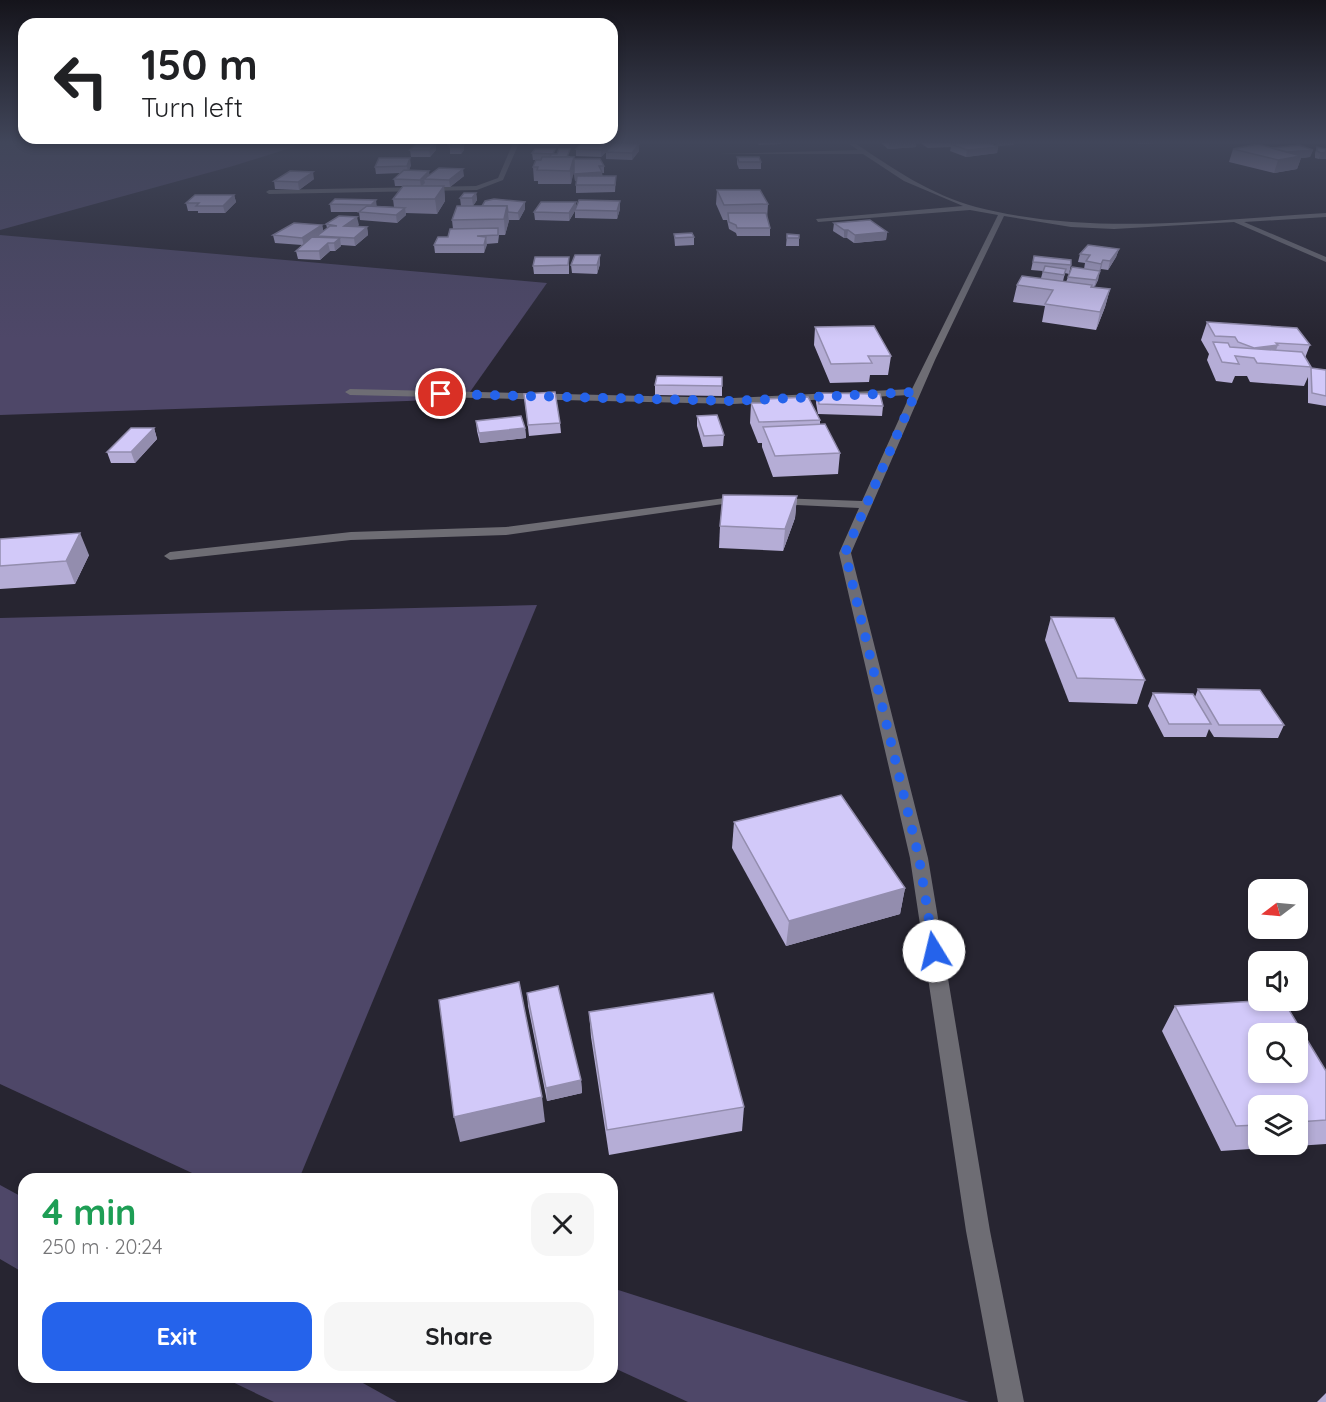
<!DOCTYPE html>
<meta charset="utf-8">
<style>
body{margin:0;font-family:Quicksand,sans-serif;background:#f6f6f6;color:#202124;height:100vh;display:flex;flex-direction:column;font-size:22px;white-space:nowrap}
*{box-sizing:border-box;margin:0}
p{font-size:20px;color:#757577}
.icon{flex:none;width:33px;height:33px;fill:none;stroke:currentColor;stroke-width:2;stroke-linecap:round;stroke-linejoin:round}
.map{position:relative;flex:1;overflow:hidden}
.panel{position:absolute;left:18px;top:1173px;width:600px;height:210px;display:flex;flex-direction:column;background:#fff;border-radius:18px;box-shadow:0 3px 9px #0003}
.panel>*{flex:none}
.banner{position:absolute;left:18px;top:18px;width:600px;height:126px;border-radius:18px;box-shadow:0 3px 9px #0003;background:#fff;color:#202124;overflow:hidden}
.needle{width:39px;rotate:254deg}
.buttons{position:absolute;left:1248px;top:879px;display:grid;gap:12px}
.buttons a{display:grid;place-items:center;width:60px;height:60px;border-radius:12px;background:#fff;box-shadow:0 3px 9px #0003;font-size:30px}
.pin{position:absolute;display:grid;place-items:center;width:51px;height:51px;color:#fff;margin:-26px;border:3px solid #fff;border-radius:50%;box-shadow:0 2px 6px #0007}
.me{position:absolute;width:66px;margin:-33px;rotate:351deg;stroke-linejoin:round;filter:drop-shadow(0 0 4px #0008)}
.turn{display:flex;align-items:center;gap:21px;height:126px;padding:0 24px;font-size:27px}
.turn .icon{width:78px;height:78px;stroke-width:2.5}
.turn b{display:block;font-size:42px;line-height:51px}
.round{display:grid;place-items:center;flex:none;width:63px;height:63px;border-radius:18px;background:#f6f6f6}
.headline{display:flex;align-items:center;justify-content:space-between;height:102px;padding:0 24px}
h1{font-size:36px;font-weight:700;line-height:45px;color:#1e9e55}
.action{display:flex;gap:12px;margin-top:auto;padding:12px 24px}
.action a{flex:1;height:69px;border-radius:18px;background:#2563eb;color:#fff;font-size:24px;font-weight:700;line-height:69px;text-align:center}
.action a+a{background:#f6f6f6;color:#202124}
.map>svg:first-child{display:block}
.green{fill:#4e4768}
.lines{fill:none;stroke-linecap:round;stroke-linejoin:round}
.minor{fill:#6e6d74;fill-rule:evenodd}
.wall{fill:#b5add6;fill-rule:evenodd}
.shaded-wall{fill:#938dae}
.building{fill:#d2c9f9;stroke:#938dae;stroke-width:1.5;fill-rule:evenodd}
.route{stroke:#2563eb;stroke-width:10;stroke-dasharray:0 18}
</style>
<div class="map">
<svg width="1326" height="1402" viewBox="0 0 1326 1402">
<rect width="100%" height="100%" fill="#272531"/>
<g class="green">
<polygon points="0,143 306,143 233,166 0,230"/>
<polygon points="0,235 547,283 465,399 0,415"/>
<polygon points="537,605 299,1179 205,1179 0,1084 0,618"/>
<polygon points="0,1185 24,1198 24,1273 0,1259"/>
<polygon points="612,1288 969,1402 688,1402 612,1367"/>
<polygon points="222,1377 352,1377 397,1402 274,1402"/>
</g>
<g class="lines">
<g class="minor">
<polygon points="513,143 519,143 503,180 477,190 269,194 266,192 269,190 476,186 498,178"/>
<path d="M848 143H855C892 168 931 195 976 207 1089 236 1210 220 1326 213V217L1244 222 1326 257V262L1234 222 1114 229 1071 227 1004 216 935 360 851 553 928 858 990 1231 1024 1402H998L966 1231 910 858 839 553 859 508 776 504 770 501 776 498 862 501 910 395 733 404 350 395 345 392 350 389 733 398 912 389 998 215 970 210 818 222 816 219 963 206 904 181 863 154H719L858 150Z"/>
<polygon points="740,496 744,497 744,501 506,535 351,540 170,560 164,556 170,552 351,532 506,527"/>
</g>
</g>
<g class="wall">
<polygon points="445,143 466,143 464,145 464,150 461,154 450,154 450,147 451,146 447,145 447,144"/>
<polygon points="528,143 561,143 558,146 528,145"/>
<polygon points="758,143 781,143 781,144 759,145"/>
<polygon points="881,143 916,143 916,147 888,149"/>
<polygon points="920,143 960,143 998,147 997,153 966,157 950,151 951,147 928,148"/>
<polygon points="1136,143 1183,143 1138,144"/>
<polygon points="436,144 436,150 430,157 411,157 410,150"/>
<polygon points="612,144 639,144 639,151 632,160 606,159 606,152 601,157 576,156 576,149"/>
<polygon points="1317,147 1326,149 1319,159 1315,158 1315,153"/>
<polygon points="1272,148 1313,150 1310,157 1301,158 1297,169 1274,173 1229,162 1233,149"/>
<polygon points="535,149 556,154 570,156 570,157 574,157 574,159 604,166 604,173 602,173 602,176 616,176 615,192 576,193 576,181 575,181 574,169 571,184 538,184 538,181 534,181 533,167 536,160 533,160 532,153"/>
<polygon points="737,157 761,162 761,169 739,169 737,164"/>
<polygon points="411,165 409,170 430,175 464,176 450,187 444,187 445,201 437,214 406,213 406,215 397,223 360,220 359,212 331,212 330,204 335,199 377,206 394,207 393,199 403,186 395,186 394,179 400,173 376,174 375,167"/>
<polygon points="314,179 299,190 275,189 274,181"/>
<polygon points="717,190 768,204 767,219 770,228 770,236 737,236 736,233 729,229 727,220 723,220 716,204"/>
<polygon points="476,193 477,200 473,206 461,206 460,198"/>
<polygon points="234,195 236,202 225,213 198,213 198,211 188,211 186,203"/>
<polygon points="525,202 525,209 519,220 509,220 505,235 499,235 498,243 486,244 484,253 435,253 434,245 448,237 453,229 452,220 482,206"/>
<polygon points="576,202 576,208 620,209 617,219 575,218 575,211 569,221 535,220 534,212"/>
<polygon points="834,223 887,232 886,240 854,243 847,238 844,238 833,231"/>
<polygon points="326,224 359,225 356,227 367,227 368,235 355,246 341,245 341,246 335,251 330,251 320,260 298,259 296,251 302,245 275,243 273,235 322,225 323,231 327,228"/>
<polygon points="674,234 694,237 694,245 675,246"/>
<polygon points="787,234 799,235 799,246 786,246"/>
<polygon points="1119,249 1116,257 1108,270 1101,269 1099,271 1098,280 1094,287 1110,289 1105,307 1096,330 1042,322 1045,306 1013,302 1017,285 1041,278 1043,271 1031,270 1034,256 1071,265 1069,274 1065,273 1063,281 1066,282 1068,277 1084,269 1085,263 1078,262 1080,254"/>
<polygon points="569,257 569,274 534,274 533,266"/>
<polygon points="600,264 597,274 572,273 571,265"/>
<polygon points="1207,322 1310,345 1305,358 1311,368 1326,370 1326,406 1308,403 1308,377 1304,386 1250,382 1247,376 1235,376 1232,383 1216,381 1207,360 1209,354 1201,340"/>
<polygon points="815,327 891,356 888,375 870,375 869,382 830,383 814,345"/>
<polygon points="722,377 722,396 655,395 655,385"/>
<polygon points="817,393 883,406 882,416 818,414 816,403"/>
<polygon points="524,394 560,423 561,433 529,436"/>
<polygon points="766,399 820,420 820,424 840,453 838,474 773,477 762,447 762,443 758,443 750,423 751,403 765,403"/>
<polygon points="697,416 724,435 723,446 703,447 697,426"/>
<polygon points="476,421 525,428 526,438 480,443 477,431"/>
<polygon points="154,428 157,439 135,463 111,463 107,452"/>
<polygon points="797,496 795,518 783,551 719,548 720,526"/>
<polygon points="0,539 89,555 75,584 0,589"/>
<polygon points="1051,617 1145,680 1137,704 1069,702 1045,640"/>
<polygon points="1198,689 1284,725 1278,738 1214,737 1209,729 1206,737 1164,737 1148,706 1153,693 1195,697"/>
<polygon points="734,822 905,888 900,914 786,946 732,848"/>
<polygon points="527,993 581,1080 582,1093 547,1101 528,1006"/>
<path d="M1175 1006 1326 1071V1144L1221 1151 1162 1031ZM1258 1106H1298V1144H1258Z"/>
<polygon points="589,1012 744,1107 742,1131 609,1155 591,1037"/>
<polygon points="1326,1393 1326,1402 1317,1402"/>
</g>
<g class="shaded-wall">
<polygon points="462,143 466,143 464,145 464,150 461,154 460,147 463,145"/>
<polygon points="609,143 612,143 612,146 601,157 601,150"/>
<polygon points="889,143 916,143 916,147 888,149"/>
<polygon points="997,143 1014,143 1014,145 996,146"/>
<polygon points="436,144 436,150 430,157 429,150"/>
<polygon points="639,144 639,151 632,160 632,153"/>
<polygon points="998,147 997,153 966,157 967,150"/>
<polygon points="1313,150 1310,157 1301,158 1297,169 1274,173 1278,160 1285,159 1274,159 1276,153"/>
<polygon points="1326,152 1326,159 1319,159 1321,153"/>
<polygon points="574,157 574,170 571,184 570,171"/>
<polygon points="410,158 411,165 408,173 407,166"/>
<polygon points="463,169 464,176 450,187 449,180"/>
<polygon points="429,171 430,178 424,179 425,183 421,187 420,180"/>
<polygon points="313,172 314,179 299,190 298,182"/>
<polygon points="602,172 603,179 575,181 574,174"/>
<polygon points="444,186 445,201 437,214 435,199"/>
<polygon points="476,193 477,200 473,206 472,198"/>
<polygon points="234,195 236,202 225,213 223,206"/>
<polygon points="376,200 377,208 372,213 371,205"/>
<polygon points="620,201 620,209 617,219 617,211"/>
<polygon points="525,202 525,209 519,220 518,213"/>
<polygon points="576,202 576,209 569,221 569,213"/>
<polygon points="507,206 509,221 505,235 504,219"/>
<polygon points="405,208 406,215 397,223 396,215"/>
<polygon points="357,217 359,225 345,234 344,226"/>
<polygon points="322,225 324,233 317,236 317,237 304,246 302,238"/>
<polygon points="367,227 368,235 355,246 354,238"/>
<polygon points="844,230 848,230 847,238 844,238"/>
<polygon points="887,232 886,240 854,243 855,235"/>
<polygon points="486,237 487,245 484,253 484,245"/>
<polygon points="340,238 341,246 335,251 334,243"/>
<polygon points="328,243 330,251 320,260 319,251"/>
<polygon points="1119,249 1116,257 1108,270 1110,261"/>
<polygon points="600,255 600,264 597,274 597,265"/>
<polygon points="1103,260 1101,269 1099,272 1101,264"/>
<polygon points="1100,271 1098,280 1094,289 1096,280"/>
<polygon points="1110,289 1105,307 1096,330 1100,312"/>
<polygon points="1278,345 1271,363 1254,348"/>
<polygon points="154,428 157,439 135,463 131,452"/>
<polygon points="525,428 526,438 480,443 479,433"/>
<polygon points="797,496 795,518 783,551 785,529"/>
<polygon points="80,533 89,555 75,584 66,561"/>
<polygon points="905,888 900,914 786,946 789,921"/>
<polygon points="581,1080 582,1093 547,1101 546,1088"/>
<polygon points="542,1097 545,1122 460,1142 454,1117"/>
</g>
<g class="building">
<polygon points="417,143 436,144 429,150 410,150"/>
<polygon points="582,143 609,143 601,150 576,149"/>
<polygon points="613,143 639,144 632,153 606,152"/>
<polygon points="962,143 988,143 998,147 967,150 951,144"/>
<polygon points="453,144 464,144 460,147 450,147"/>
<polygon points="1258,144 1301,156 1278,160 1233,149"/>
<polygon points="1299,145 1313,150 1287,152 1272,148"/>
<polygon points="1317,147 1326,149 1326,152 1321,153 1317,151"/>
<polygon points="535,149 555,149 553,154 532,153"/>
<polygon points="559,149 570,149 567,157 550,157 551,154 557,154"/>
<polygon points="542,157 574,157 570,171 537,170 538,167 533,167 536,160 541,160"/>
<polygon points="737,157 759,157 761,162 739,162"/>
<polygon points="379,158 410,158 407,166 375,167"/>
<polygon points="574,159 600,159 604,166 599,166 602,172 574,174"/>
<polygon points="439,168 463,169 449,180 424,179"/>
<polygon points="404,170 429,171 420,180 394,179"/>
<polygon points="290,171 313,172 298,182 274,181"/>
<polygon points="577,176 616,176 615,185 576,185"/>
<polygon points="403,186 444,186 435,199 393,199"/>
<polygon points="717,190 760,190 768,204 724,205"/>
<polygon points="464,193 476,193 472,198 460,198"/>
<polygon points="195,195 234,195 223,206 196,206 199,203 186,203"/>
<polygon points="335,199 376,200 371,205 330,204"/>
<polygon points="494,199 525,202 518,213 508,212 507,206 482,206 485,201"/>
<polygon points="579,200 620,201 617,211 575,210"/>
<polygon points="541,202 576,202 569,213 534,212"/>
<polygon points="367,206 405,208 396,215 359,212"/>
<polygon points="457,206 507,206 504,219 452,220"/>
<polygon points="728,213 766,213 770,228 737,228 736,225 729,222"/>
<polygon points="339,216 357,217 344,226 367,227 354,238 317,236 330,226 337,226 326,224"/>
<polygon points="870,220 887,232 855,235 848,230 844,230 834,223"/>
<polygon points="294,223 322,225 302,238 273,235"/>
<polygon points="498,228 498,235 477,236 486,237 484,245 434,245 438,237 448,237 450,229"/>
<polygon points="692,233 694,237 675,238 674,234"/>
<polygon points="787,234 799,235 799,238 787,238"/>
<polygon points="312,237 340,238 334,243 328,243 319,251 296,251"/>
<polygon points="1088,245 1119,249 1110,261 1103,260 1101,264 1086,261 1090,255 1080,254"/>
<polygon points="575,255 600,255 597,265 571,265"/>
<polygon points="1034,256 1071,260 1071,265 1033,262"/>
<polygon points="535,257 569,257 568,265 533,266"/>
<polygon points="1045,266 1066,269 1064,275 1043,272"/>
<polygon points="1072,267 1100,271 1096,280 1068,277"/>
<polygon points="1022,276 1092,285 1091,287 1110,289 1100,312 1045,304 1053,290 1017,285"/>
<polygon points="1207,322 1297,328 1310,345 1276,343 1278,345 1254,348 1238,342 1235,337 1215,336"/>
<polygon points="874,326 891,356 868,356 872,363 831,364 815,327"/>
<polygon points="1213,342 1228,343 1230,347 1302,352 1311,367 1257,363 1254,358 1235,356 1239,364 1222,362"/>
<polygon points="1311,368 1326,370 1326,396 1312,393"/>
<polygon points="657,376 722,377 722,386 655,385"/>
<polygon points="555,392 560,423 528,425 524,394"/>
<polygon points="817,393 880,394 883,406 819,404"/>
<polygon points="808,397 820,420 759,422 751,403 767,403 766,399"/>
<polygon points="717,415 724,435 704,436 697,416"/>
<polygon points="521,416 525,428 479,433 476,421"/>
<polygon points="825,424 840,453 775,456 763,427"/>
<polygon points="131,428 154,428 131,452 107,452"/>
<polygon points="723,495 797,496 785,529 720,526"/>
<polygon points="80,533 66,561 0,566 0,539"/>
<polygon points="1051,617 1114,618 1145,680 1077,678"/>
<polygon points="1198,689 1260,690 1284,725 1219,725"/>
<polygon points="1153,693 1193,694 1211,724 1169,724"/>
<polygon points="841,795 905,888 789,921 734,822"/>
<polygon points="519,982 542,1097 454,1117 439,1000"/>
<polygon points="558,986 581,1080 546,1088 527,993"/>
<polygon points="713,993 744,1107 607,1130 589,1012"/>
<path d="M1273 1000H1283L1326 1071V1120L1298 1122V1106H1258V1125L1236 1126 1175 1006ZM1258 1034H1298V1072H1258Z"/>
</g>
<linearGradient id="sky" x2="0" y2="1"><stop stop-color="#15141b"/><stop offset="0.42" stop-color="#41465a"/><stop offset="1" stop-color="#41465a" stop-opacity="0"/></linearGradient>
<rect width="1326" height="339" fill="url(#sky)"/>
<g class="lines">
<polyline class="route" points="441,394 733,401 916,392 845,553 919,858 934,951"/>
</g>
</svg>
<div class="buttons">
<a><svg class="needle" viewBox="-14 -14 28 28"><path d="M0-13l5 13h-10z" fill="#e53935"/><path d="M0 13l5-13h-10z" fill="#757577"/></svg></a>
<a><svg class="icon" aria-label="sound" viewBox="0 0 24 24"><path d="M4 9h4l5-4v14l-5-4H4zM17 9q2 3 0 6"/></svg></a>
<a><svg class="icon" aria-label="search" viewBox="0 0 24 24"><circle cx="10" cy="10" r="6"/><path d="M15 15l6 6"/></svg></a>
<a><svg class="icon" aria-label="layers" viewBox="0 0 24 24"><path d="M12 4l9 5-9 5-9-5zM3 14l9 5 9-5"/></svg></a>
</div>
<div class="pin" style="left:441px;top:394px;background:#d93025"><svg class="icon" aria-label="arrive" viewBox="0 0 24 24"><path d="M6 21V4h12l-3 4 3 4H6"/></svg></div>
<svg class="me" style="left:934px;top:951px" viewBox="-20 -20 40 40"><circle r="19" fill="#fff"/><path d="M0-13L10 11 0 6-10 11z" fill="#2563eb"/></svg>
<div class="banner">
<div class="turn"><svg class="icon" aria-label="left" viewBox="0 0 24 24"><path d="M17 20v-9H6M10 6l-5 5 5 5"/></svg><div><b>150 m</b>Turn left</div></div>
</div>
<section class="panel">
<div class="headline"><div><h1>4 min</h1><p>250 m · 20:24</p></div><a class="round"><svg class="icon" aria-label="close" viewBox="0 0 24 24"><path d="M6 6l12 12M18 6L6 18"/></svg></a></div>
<div class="action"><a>Exit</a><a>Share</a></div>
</section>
</div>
